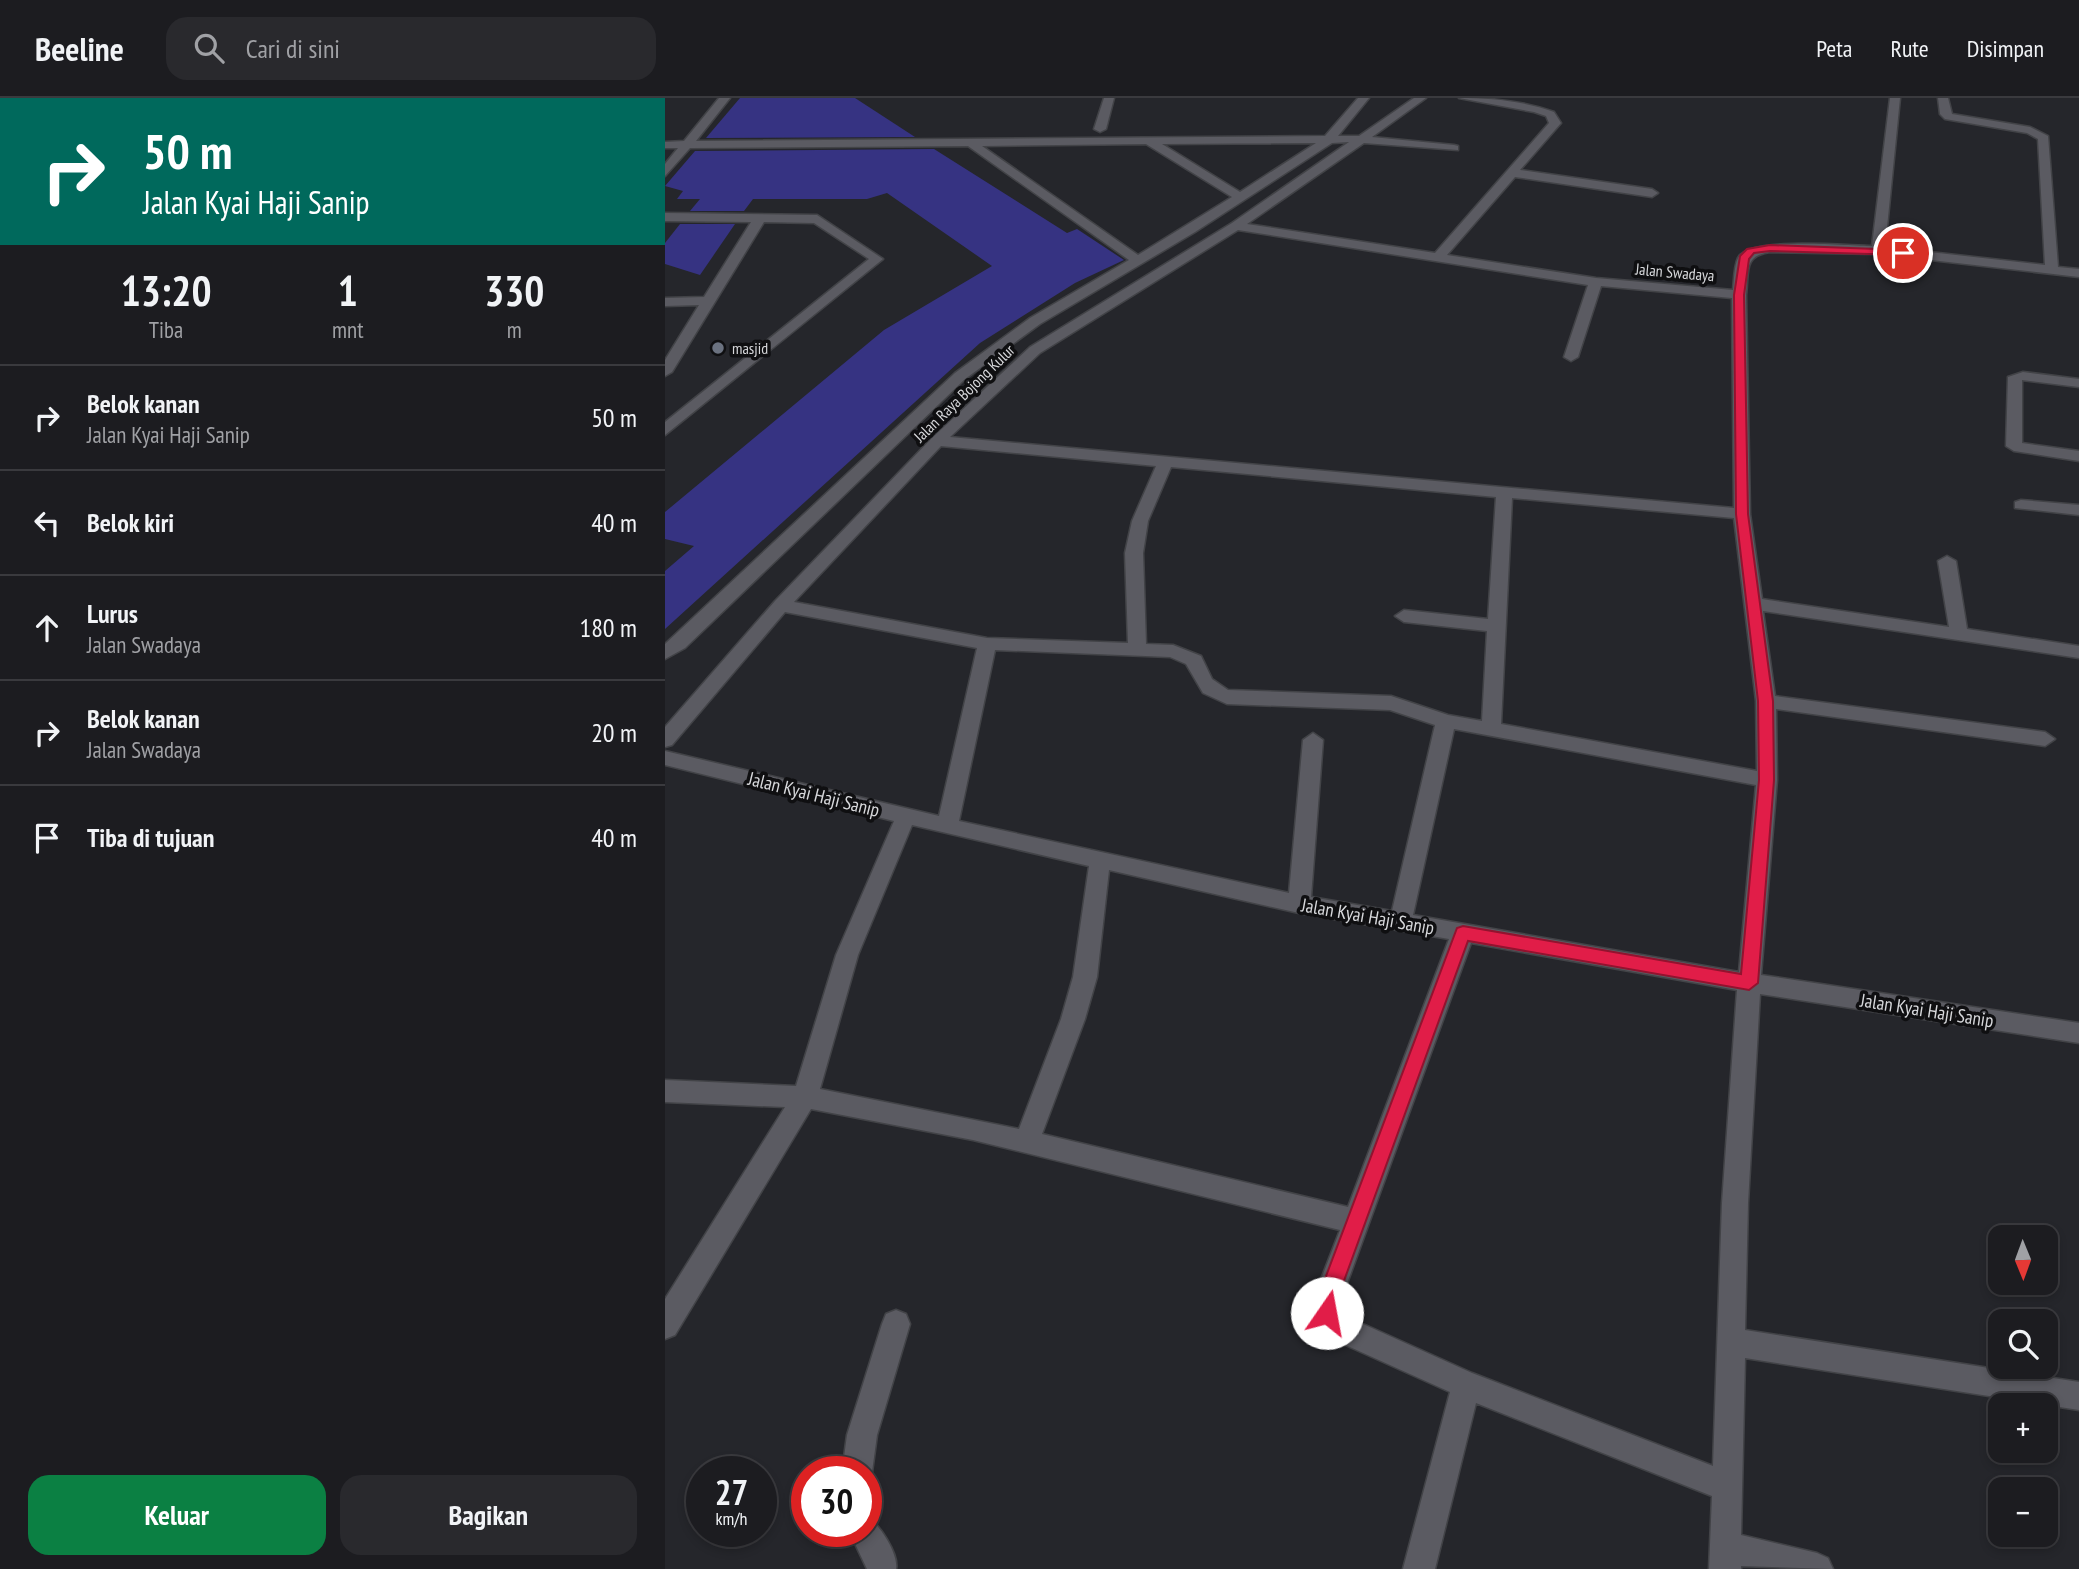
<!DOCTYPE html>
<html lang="id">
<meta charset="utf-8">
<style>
body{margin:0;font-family:"PT Sans Narrow",sans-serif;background:#29292d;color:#f1f3f6;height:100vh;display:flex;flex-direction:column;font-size:26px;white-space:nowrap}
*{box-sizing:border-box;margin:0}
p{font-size:23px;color:#a0a1a5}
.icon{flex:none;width:38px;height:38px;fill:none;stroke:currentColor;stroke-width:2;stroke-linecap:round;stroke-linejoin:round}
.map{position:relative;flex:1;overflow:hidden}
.side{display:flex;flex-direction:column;background:#1c1c20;width:665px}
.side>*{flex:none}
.guide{background:#00695c;color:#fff;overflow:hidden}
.needle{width:46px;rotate:179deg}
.buttons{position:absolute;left:1323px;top:1127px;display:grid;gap:14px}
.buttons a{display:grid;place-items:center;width:70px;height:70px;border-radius:14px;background:#1c1c20;box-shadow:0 4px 10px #0003,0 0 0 2px #3a3a3e;font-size:35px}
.speed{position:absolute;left:21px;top:1358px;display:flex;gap:14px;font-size:35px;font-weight:700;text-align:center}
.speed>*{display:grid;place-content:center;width:91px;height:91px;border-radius:50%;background:#1c1c20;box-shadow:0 4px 10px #0003,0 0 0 2px #3a3a3e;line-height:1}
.speed small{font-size:18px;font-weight:400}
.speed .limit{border:10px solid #d22;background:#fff;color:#111}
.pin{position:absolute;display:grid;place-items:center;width:60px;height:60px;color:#fff;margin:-30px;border:4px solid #fff;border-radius:50%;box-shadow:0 2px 7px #0007}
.me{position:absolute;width:77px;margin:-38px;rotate:12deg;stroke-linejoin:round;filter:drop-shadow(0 0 5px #0008)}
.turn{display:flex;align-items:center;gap:24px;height:147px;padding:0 28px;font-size:32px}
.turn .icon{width:91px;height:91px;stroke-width:2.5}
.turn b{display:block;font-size:49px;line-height:60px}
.eta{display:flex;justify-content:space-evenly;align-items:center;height:119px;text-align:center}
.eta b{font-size:42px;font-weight:800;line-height:49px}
.action{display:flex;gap:14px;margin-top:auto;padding:14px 28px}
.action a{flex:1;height:80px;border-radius:21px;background:#0b8043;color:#fff;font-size:28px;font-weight:800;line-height:80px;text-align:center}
.action a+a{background:#29292d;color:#f1f3f6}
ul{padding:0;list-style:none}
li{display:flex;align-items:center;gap:21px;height:105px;padding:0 28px;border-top:2px solid #3a3a3e}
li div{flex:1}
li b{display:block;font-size:26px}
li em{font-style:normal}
header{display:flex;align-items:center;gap:42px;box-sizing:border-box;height:98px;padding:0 35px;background:#1c1c20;border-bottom:2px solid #3a3a3e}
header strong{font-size:33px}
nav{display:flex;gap:38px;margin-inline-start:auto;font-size:24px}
.search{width:490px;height:63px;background:#29292d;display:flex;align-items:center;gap:18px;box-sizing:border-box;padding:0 24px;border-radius:21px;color:#a0a1a5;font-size:26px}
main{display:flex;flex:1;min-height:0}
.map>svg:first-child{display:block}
.building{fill:#363382}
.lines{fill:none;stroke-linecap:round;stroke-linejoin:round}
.minor-casing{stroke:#424347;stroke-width:3}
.minor{fill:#5b5b62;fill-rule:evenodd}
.route{fill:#e11d48;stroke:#92132f;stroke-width:2}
.worship-dot{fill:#6b7280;stroke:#0f0f11;stroke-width:2.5}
.labels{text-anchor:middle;stroke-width:7;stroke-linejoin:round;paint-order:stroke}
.far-street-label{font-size:16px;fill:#d7d8db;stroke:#0f0f11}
.far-poi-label{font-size:16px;fill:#d7d8db;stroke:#0f0f11;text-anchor:start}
.street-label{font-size:19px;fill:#d7d8db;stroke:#0f0f11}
</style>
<header>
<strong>Beeline</strong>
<div class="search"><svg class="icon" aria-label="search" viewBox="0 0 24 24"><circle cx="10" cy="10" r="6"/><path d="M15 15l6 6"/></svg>Cari di sini</div>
<nav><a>Peta</a><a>Rute</a><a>Disimpan</a></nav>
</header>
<main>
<section class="side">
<div class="guide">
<div class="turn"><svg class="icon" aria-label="right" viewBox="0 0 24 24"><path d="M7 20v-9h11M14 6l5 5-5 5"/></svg><div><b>50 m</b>Jalan Kyai Haji Sanip</div></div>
</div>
<div class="eta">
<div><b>13:20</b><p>Tiba</p></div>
<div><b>1</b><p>mnt</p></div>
<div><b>330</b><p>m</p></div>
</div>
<ul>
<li><svg class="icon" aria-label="right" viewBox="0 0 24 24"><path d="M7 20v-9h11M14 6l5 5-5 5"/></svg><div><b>Belok kanan</b><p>Jalan Kyai Haji Sanip</p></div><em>50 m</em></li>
<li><svg class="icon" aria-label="left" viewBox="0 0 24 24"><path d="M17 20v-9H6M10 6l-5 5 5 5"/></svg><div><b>Belok kiri</b></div><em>40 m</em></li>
<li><svg class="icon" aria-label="ahead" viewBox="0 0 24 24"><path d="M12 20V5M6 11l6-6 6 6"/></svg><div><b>Lurus</b><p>Jalan Swadaya</p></div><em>180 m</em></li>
<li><svg class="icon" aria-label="right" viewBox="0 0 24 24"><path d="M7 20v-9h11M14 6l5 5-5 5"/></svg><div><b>Belok kanan</b><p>Jalan Swadaya</p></div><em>20 m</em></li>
<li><svg class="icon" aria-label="arrive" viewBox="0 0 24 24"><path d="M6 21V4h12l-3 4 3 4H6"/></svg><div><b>Tiba di tujuan</b></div><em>40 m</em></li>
</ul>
<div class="action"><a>Keluar</a><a>Bagikan</a></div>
</section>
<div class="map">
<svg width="1414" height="1471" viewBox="0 0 1414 1471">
<rect width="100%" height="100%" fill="#25262b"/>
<g class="building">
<polygon points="75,0 190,0 250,39 41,40"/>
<polygon points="269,51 402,135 412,131 459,162 410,185 315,245 0,531 0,473 29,448 0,441 0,414 219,232 327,168 222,95 202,101 88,101 79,113 25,113 35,101 12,101 18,93 0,88 30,53"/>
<polygon points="15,126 70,126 35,177 0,166 0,145"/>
</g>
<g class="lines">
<g class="minor-casing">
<g id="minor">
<path d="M54 0H65L31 43 660 38 693 0H704L673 38H694L749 0H761L707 39 789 47 793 48V52L699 45 582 126 770 155 884 25 881 18 869 14 794 0C826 0 859 3 889 14L896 25 855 72 987 91 993 95 987 99 850 79 782 157 931 180 1068 192C1069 183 1069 168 1073 160 1083 138 1183 148 1207 148L1225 0H1235L1220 149 1380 167 1373 41 1362 35 1280 21 1275 16 1273 0H1283L1287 16 1365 29 1383 38 1393 169 1414 171V179L1213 156 1105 154C1078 158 1084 173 1081 197L1085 416 1097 501 1284 529 1273 463 1282 458 1291 463 1302 531 1414 548V560L1098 513 1110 598 1380 634 1390 641 1380 648 1111 611 1112 682 1096 877 1414 925V945L1095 896 1083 1105 1080 1232 1414 1284V1312L1080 1260 1076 1437 1152 1455 1163 1460 1168 1471 1076 1468V1471H1044L1047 1398 811 1305 770 1471H738L785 1294 656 1236 648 1202 675 1132 308 1042 146 1011 10 1237 0 1241V1201L120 1009 0 1004V982L131 988 171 857 229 723 0 667V653L274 718 312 550 120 514 7 647 0 649V629L110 503 267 340 365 249 567 125 684 44 667 45 530 134 375 226 300 281 20 550 0 561V546L290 275 365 220 464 162 303 48 25 50 0 78V66L13 50H0V44L19 43ZM651 45 575 94 497 46ZM481 46 567 99 473 157 317 48ZM573 132 923 187 899 259 906 263 913 259 936 188 1067 200 1069 410 285 339 375 255ZM276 348 491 368 467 423 460 455 463 545 322 540 129 504ZM506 369 831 399 823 521 739 512 730 518 739 524 822 533 817 623 783 617 726 598 563 592 547 581 536 558 508 547 481 546 478 455 483 423ZM847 400 1069 420 1091 603 1092 673 836 626ZM330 552 505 559 521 566 538 595 562 606 725 612 770 627 727 813 646 799 658 642 648 635 638 642 624 795 294 723ZM789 631 1091 687 1074 874 748 817ZM247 727 424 768 408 879 396 921 354 1031 155 991 193 857ZM444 772 634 815 784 841 683 1109 377 1036 420 921 432 879ZM806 845 1072 892 1057 1105 1048 1368 807 1275 678 1217 676 1202Z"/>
<polygon points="439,0 449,0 441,31 435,34 429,31"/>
<polygon points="0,115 152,117 218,161 0,337 0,324 204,161 149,125 99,124 7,274 0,278 0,262 34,207 0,208 0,200 39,199 86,124 0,123"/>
<polygon points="1358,274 1414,281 1414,289 1357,282 1357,345 1414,353 1414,363 1349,353 1341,348 1343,279"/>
<polygon points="1356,402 1414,407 1414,417 1350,410 1350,404"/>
<polygon points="231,1212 241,1216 245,1226 212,1337 207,1374 201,1385 201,1374 177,1374 182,1337 217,1226 221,1216"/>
<path d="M201 1419C214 1424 234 1457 231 1471H202L184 1433H201Z"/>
</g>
</g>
<use href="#minor" class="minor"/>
</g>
<polygon class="route" points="1105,147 1238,152 1243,155 1238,157 1105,153 1089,155 1084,161 1079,197 1083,416 1108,603 1109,682 1093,885 1084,892 803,843 672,1202 669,1223 662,1226 654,1223 652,1202 792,830 798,828 1076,876 1094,682 1093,603 1071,416 1069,197 1075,158 1082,151"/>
<circle class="worship-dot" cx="53" cy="250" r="7"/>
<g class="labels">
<g class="far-street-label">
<text transform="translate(1010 174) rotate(5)" y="6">Jalan Swadaya</text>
<text transform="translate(299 295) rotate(-44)" y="6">Jalan Raya Bojong Kulur</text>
</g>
<g class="far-poi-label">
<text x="67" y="256">masjid</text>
</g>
<g class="street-label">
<text transform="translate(149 696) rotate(14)" y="7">Jalan Kyai Haji Sanip</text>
<text transform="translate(703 818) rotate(10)" y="7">Jalan Kyai Haji Sanip</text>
<text transform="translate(1262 912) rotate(9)" y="7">Jalan Kyai Haji Sanip</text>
</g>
</g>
</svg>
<div class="buttons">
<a><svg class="needle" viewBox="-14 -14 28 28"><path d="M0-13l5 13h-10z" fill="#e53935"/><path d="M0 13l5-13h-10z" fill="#a0a1a5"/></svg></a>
<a><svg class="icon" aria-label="search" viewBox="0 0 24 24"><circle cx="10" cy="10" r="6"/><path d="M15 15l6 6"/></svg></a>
<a>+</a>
<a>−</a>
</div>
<div class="speed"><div>27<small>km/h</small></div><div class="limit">30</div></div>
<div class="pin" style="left:1238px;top:155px;background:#d93025"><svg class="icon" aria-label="arrive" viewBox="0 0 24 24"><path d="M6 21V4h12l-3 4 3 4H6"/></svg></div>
<svg class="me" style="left:662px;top:1215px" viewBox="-20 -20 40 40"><circle r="19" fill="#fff"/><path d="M0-13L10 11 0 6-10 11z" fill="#e11d48"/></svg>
</div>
</main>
